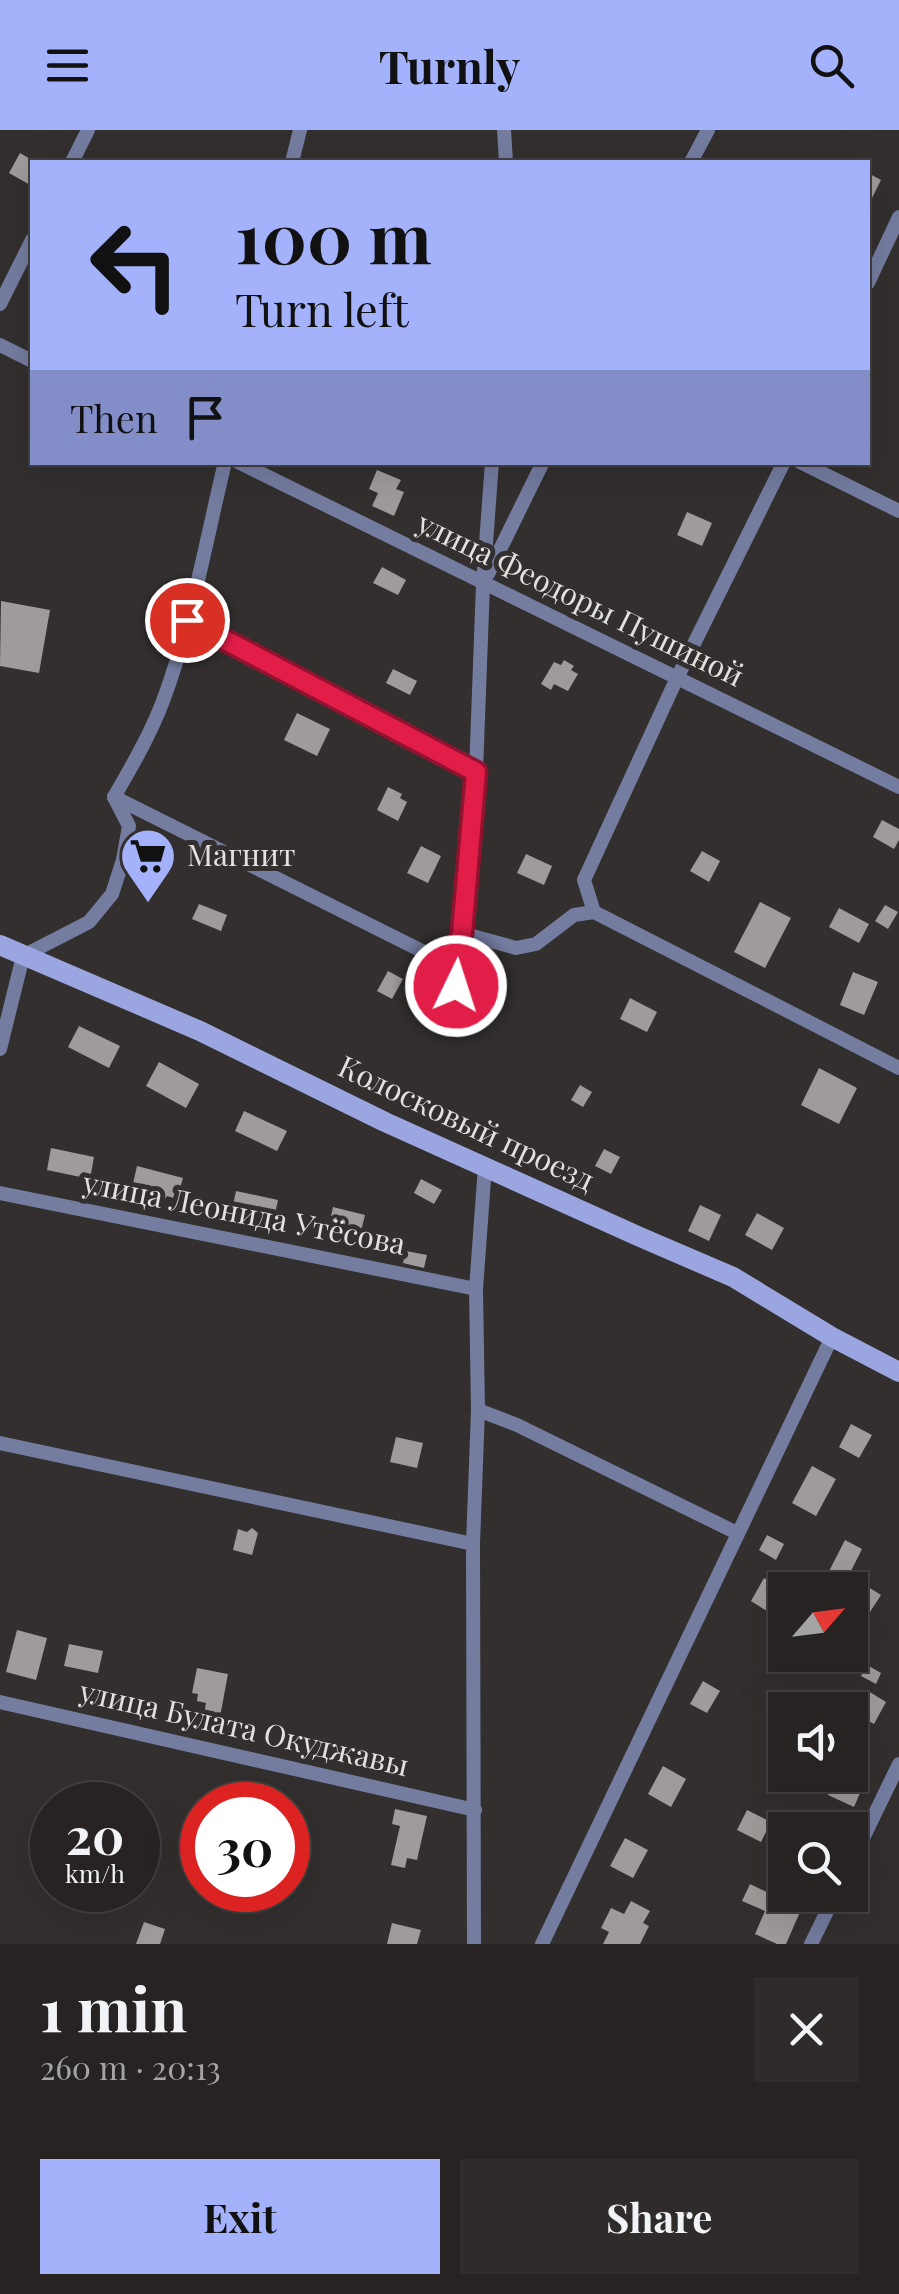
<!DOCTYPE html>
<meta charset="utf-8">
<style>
body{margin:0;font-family:"Playfair Display",serif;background:#2e2b2a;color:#f1f3f6;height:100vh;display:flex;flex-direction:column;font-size:38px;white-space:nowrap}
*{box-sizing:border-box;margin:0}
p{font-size:32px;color:#a4a4a5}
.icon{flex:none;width:55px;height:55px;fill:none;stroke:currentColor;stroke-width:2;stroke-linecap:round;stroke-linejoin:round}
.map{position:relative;height:1814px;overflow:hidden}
.drawer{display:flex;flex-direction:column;background:#262322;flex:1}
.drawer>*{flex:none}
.hud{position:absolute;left:30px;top:30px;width:840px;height:305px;border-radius:0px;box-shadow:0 10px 40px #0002,0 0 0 2px #424040;background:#a4b2fc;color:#111;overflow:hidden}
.needle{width:65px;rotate:62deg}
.buttons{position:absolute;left:768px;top:1442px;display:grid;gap:20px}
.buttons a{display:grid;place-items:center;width:100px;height:100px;border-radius:0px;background:#262322;box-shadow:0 10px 40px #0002,0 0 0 2px #424040;font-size:50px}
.speed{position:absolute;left:30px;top:1652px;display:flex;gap:20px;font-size:50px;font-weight:700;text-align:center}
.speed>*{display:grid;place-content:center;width:130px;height:130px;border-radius:50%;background:#262322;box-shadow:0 10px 40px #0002,0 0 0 2px #424040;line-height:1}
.speed small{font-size:25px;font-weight:400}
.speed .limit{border:15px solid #d22;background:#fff;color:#111}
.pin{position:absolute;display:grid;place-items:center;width:85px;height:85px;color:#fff;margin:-42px;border:5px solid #fff;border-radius:50%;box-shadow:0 2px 10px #0007}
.me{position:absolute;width:110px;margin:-55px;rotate:4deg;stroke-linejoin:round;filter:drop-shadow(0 0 8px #0008)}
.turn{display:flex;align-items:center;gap:35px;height:210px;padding:0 40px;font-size:45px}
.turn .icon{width:130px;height:130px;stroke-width:2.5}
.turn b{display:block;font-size:70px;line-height:85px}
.then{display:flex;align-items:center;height:95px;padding:0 40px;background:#0003;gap:20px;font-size:38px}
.round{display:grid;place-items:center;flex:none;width:105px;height:105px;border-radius:0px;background:#2e2b2a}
.head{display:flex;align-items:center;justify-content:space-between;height:170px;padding:0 40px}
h1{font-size:60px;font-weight:700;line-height:75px}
.action{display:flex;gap:20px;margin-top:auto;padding:20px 40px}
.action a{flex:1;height:115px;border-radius:0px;background:#a4b2fc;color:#111;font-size:40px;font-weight:700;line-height:115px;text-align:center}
.action a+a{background:#2e2b2a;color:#f1f3f6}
header{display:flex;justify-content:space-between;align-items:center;height:130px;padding:0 40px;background:#a4b2fc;color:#111;font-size:45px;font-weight:700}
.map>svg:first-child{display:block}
.building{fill:#9e9b9a}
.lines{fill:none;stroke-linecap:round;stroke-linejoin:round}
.street{stroke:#747ca0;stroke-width:14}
.secondary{stroke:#9ba6e0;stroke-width:20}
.route-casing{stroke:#92132f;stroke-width:25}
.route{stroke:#e11d48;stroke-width:18}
.labels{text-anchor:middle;stroke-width:10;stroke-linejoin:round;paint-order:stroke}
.street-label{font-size:30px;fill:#e3e1e0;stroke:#322f2e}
.poi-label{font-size:30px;fill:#e3e1e0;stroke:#322f2e;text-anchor:start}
</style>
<header><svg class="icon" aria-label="menu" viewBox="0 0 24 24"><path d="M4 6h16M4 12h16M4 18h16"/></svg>Turnly<svg class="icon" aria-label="search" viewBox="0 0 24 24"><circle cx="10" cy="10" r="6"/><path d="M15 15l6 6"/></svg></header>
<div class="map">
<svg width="899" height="1814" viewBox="0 0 899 1814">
<rect width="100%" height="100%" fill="#322f2e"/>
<g class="building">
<polygon points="20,23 32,30 32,56 9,43"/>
<polygon points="868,43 881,50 868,76"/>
<polygon points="377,340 401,350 396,359 404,362 394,386 372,376 378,363 369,359"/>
<polygon points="687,382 712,393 702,416 677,405"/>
<polygon points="382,437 406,450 398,465 373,453"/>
<polygon points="1,471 50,480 39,543 0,536"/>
<polygon points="564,530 574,536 571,540 578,544 568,561 554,554 551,560 541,554 554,532 561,535"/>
<polygon points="393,539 417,551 410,565 386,553"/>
<polygon points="297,583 330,599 317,626 284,610"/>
<polygon points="388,657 402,664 400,668 407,672 398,691 377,680"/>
<polygon points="882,690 899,699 899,710 894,719 873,707"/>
<polygon points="421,716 441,726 428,753 407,743"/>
<polygon points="702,721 720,731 709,752 690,741"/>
<polygon points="526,724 552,736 544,755 517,743"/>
<polygon points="760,772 791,788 765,838 734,822"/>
<polygon points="199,774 227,785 221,801 192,789"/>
<polygon points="885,775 898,782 888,799 875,791"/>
<polygon points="839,778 869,794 859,813 829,797"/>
<polygon points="388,841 403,849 392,869 377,861"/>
<polygon points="853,842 878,852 864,885 840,875"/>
<polygon points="630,868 657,882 647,902 620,889"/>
<polygon points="79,896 120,916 109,938 68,917"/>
<polygon points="159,932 199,954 186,978 146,956"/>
<polygon points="819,938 857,958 839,994 801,975"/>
<polygon points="580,955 592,962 583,977 571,970"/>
<polygon points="244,981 287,1001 277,1021 235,1001"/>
<polygon points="51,1018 94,1027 90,1049 47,1040"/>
<polygon points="604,1019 620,1027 611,1044 595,1036"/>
<polygon points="137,1036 183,1048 177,1069 167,1066 164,1070 157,1069 143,1065 142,1062 132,1058"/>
<polygon points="421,1049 442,1060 434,1074 414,1063"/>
<polygon points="236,1061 278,1070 273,1093 231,1084"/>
<polygon points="700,1075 721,1085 709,1111 688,1101"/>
<polygon points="333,1077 365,1085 360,1105 354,1103 352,1110 327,1104"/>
<polygon points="757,1083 784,1098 772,1120 745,1105"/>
<polygon points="406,1121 427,1125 424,1138 403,1133"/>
<polygon points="851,1294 872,1305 859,1328 839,1317"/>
<polygon points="396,1307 423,1313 417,1338 390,1332"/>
<polygon points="812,1336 836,1349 816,1386 792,1373"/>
<polygon points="252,1398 258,1403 252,1425 233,1420 238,1399 247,1402"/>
<polygon points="767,1405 784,1414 776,1430 759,1420"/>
<polygon points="845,1410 862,1419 849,1445 881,1465 870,1482 850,1469 850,1460 841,1460 824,1451"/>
<polygon points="764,1448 780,1457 767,1481 751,1471"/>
<polygon points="17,1500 47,1508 36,1550 6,1542"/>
<polygon points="69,1514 103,1521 98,1543 64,1536"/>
<polygon points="867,1535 881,1543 876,1554 861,1546"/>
<polygon points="197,1538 228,1544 220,1587 204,1584 206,1573 197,1571 198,1564 192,1563"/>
<polygon points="703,1551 720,1561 707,1583 690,1574"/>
<polygon points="868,1561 886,1572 874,1594 855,1584"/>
<polygon points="663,1636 686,1649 671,1677 648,1664"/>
<polygon points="837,1645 863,1656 854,1677 828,1665"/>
<polygon points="395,1679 427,1686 417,1730 407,1728 405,1738 391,1735 400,1696 392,1694"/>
<polygon points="747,1680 771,1692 761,1712 737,1700"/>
<polygon points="625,1708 648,1720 633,1748 610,1736"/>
<polygon points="750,1754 769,1763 768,1768 800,1782 786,1814 777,1814 755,1804 765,1781 742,1771"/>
<polygon points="631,1771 650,1781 643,1793 649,1796 640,1814 603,1814 609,1802 601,1798 611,1778 624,1784"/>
<polygon points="144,1792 165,1799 160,1814 136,1814"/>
<polygon points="392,1793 421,1800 417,1814 387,1814"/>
</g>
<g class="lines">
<g class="street">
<polyline points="504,0 506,32"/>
<polyline points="72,32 88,0"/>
<polyline points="292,32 300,0"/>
<polyline points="691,32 708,0"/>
<polyline points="868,153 899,87"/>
<polyline points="0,174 32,110"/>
<polyline points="0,215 32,231"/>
<polyline points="238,332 899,657"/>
<polyline points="800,332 899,381"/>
<polyline points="488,444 543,332"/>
<polyline points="187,490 476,642"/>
<polyline points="114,667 438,829 454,827"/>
<path d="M114 667C132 636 150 605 163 571 191 496 206 411 225 332"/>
<polyline points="594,782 899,938"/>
<polyline points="461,803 516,818 536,814 574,785 594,782 584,750 677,548 784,332"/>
<polyline points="456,857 454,827 461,803 476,642 483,454 492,332"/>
<polyline points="0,919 23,826 89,792 112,764 123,730 129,696 114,667"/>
<polyline points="0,1063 476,1159"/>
<polyline points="478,1280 517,1295 737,1403"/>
<polyline points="0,1313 473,1414"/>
<polyline points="0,1572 475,1680"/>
<polyline points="850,1735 899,1634"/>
<polyline points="474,1814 473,1414 478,1280 476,1159 485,1036"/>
<polyline points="542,1814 832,1207"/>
<polyline points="811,1814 835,1765"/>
</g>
<polyline class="secondary" points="0,815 200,901 385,992 640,1107 733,1147 832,1207 899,1242"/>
</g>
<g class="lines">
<g class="route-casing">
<polyline id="route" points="187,490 476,642 462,803 454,826 456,856"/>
</g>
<use href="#route" class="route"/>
</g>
<defs>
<g id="supermarket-pin" transform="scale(2.875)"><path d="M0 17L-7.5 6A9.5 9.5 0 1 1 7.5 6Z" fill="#a4b2fc" stroke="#322f2e"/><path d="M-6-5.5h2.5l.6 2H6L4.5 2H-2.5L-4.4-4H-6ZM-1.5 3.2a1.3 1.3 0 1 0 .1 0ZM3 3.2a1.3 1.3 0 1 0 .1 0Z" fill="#111"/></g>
</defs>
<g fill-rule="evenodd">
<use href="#supermarket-pin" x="148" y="726"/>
</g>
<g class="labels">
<g class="street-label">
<text transform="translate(580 470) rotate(26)" y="10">улица Феодоры Пушиной</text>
<text transform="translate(466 994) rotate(25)" y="10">Колосковый проезд</text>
<text transform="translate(244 1084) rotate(11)" y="10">улица Леонида Утёсова</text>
<text transform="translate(244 1599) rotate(13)" y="10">улица Булата Окуджавы</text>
</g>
<g class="poi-label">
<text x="187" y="736">Магнит</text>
</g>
</g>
</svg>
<div class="buttons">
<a><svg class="needle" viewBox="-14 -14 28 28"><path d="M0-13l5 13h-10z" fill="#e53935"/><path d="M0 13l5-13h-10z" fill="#a4a4a5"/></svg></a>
<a><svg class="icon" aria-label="sound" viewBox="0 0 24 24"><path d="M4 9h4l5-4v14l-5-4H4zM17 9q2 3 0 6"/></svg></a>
<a><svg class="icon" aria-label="search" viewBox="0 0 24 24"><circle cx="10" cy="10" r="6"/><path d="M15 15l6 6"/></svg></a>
</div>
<div class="speed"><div>20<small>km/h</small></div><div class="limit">30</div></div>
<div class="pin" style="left:187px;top:490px;background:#d93025"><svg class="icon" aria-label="arrive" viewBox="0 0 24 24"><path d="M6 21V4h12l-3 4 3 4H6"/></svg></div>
<svg class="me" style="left:456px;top:856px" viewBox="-20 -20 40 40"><circle r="17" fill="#e11d48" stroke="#fff" stroke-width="3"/><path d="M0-11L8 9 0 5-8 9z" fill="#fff"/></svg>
<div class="hud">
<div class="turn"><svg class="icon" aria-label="left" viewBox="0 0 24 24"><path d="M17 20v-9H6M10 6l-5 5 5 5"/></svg><div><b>100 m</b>Turn left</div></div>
<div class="then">Then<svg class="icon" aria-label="arrive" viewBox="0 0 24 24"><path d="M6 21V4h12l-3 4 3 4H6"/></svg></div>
</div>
</div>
<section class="drawer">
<div class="head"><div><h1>1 min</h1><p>260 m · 20:13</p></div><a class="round"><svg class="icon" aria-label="close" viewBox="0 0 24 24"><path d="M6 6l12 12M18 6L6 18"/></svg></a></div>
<div class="action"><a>Exit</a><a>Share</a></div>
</section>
